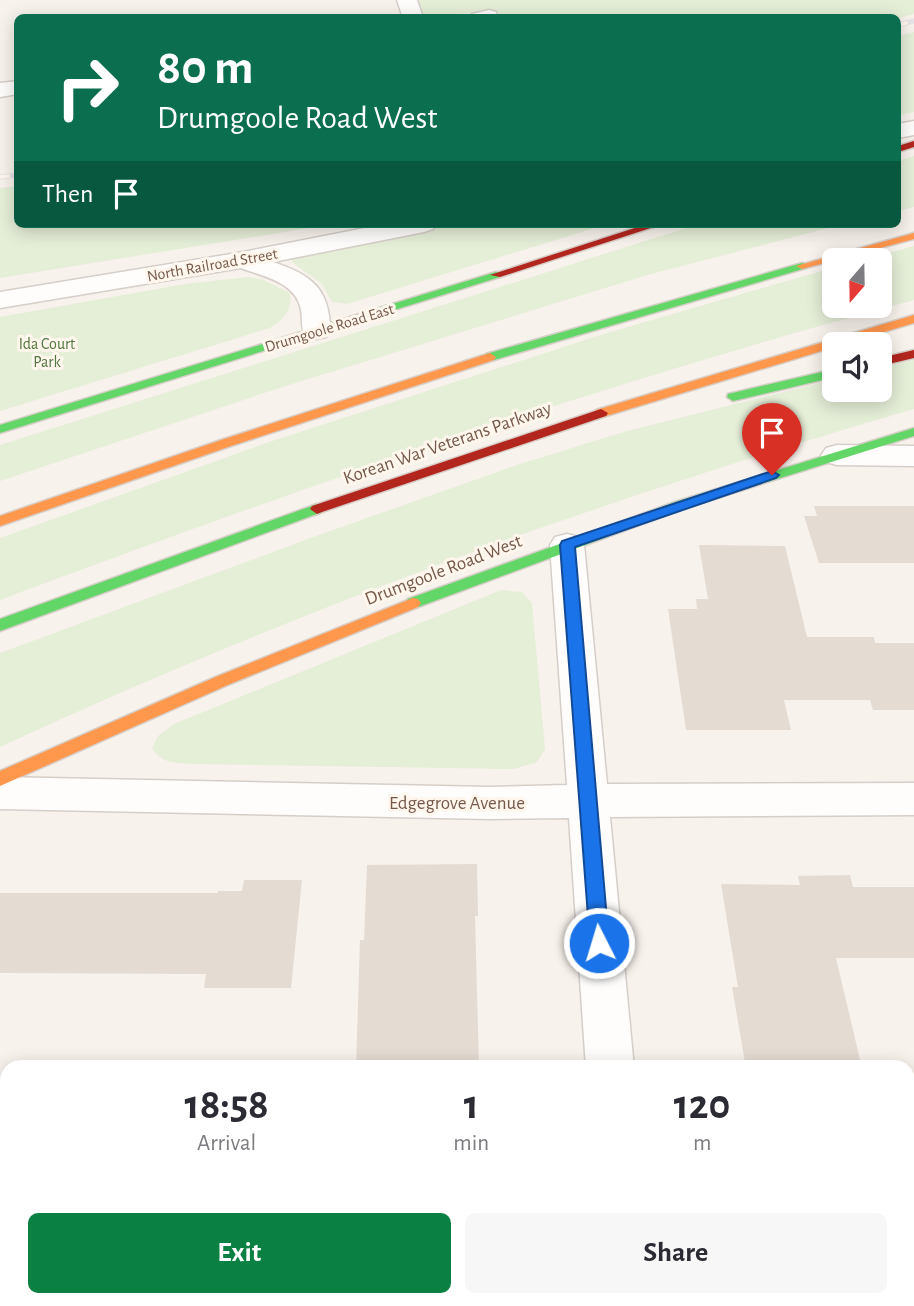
<!DOCTYPE html>
<style>
body{margin:0;font-family:"Alegreya Sans",sans-serif;background:#f7f7f7;color:#2b2b33;height:100vh;display:flex;flex-direction:column;font-size:26px;white-space:nowrap}
*{box-sizing:border-box;margin:0}
p{font-size:23px;color:#7c7c81}
.icon{flex:none;width:38px;height:38px;fill:none;stroke:currentColor;stroke-width:2;stroke-linecap:round;stroke-linejoin:round}
.map{position:relative;flex:1;overflow:hidden}
.side{position:absolute;left:0px;top:1060px;width:915px;height:247px;display:flex;flex-direction:column;background:#fff;border-radius:21px 21px 0 0;box-shadow:0 4px 18px #0003}
.side>*{flex:none}
.guide{position:absolute;left:14px;top:14px;width:887px;height:214px;border-radius:10px;box-shadow:0 4px 18px #0003;background:#0b6e4f;color:#fff;overflow:hidden}
.needle{width:46px;rotate:200deg}
.controls{position:absolute;left:822px;top:248px;display:grid;gap:14px}
.controls a{display:grid;place-items:center;width:70px;height:70px;border-radius:10px;background:#fff;box-shadow:0 4px 18px #0003;font-size:35px}
.pin{position:absolute;display:grid;place-items:center;width:60px;height:60px;color:#fff;margin:-72px -30px;border-radius:50% 50% 50% 0;rotate:-45deg;box-shadow:0 0 7px #0007}
.pin .icon{rotate:45deg}
.me{position:absolute;width:77px;margin:-38px;rotate:355deg;stroke-linejoin:round;filter:drop-shadow(0 0 5px #0008)}
.turn{display:flex;align-items:center;gap:24px;height:147px;padding:0 28px;font-size:32px}
.turn .icon{width:91px;height:91px;stroke-width:2.5}
.turn b{display:block;font-size:49px;line-height:60px}
.then{display:flex;align-items:center;height:66px;padding:0 28px;background:#0003;gap:14px;font-size:26px}
.eta{display:flex;justify-content:space-evenly;align-items:center;height:119px;text-align:center}
.eta b{font-size:42px;font-weight:700;line-height:49px}
.action{display:flex;gap:14px;margin-top:auto;padding:14px 28px}
.action a{flex:1;height:80px;border-radius:10px;background:#0b8043;color:#fff;font-size:28px;font-weight:700;line-height:80px;text-align:center}
.action a+a{background:#f7f7f7;color:#2b2b33}
.map>svg:first-child{display:block}
.green{fill:#e5eed7}
.building{fill:#e4dbd3}
.lines{fill:none;stroke-linecap:round;stroke-linejoin:round}
.street-casing{stroke:#d6cec8;stroke-width:3}
.fast-casing{stroke:#d7cec8;stroke-width:3}
.slow-casing{stroke:#d7cec8;stroke-width:3}
.jam-casing{stroke:#d7cec8;stroke-width:3}
.street{fill:#fefdfc;fill-rule:evenodd}
.fast{fill:#63d668;fill-rule:evenodd}
.slow{fill:#ff974d;fill-rule:evenodd}
.jam{fill:#b3261e;fill-rule:evenodd}
.rail-casing{stroke:#e5e3e5;stroke-width:5}
.rail{stroke:#fff7ed;stroke-width:3.5;stroke-dasharray:10;stroke-linecap:butt}
.route{fill:#1a73e8;stroke:#114b97;stroke-width:2}
.labels{text-anchor:middle;stroke-width:6;stroke-linejoin:round;paint-order:stroke}
.far-street-label{font-size:16px;fill:#77584b;stroke:#fff7ed}
.far-park-label{font-size:16px;fill:#527740;stroke:#fff7ed}
.street-label{font-size:19px;fill:#77584b;stroke:#fff7ed}
</style>
<div class="map">
<svg width="914" height="1306" viewBox="0 0 914 1306">
<rect width="100%" height="100%" fill="#f8f2ec"/>
<g class="green">
<path d="M417 0H914V14L898 18H505C483 5 450 19 425 16L419 8Z"/>
<polygon points="914,32 914,112 898,115 898,36"/>
<polygon points="914,156 914,207 898,211 898,161"/>
<polygon points="17,186 18,224 334,224 0,278 0,188"/>
<polygon points="460,224 608,224 347,304 332,302 322,284 292,262 293,258 306,252"/>
<polygon points="699,224 844,224 651,274 279,388 0,481 0,445"/>
<path d="M914 246V300C605 383 300 487 0 600V538L269 442 607 333 835 267V306H880V261H858Z"/>
<path d="M249 277 264 280 290 293C292 312 284 318 270 328L0 411V317L185 284Z"/>
<path d="M914 360V409C602 499 295 610 0 747V653L316 536 517 465 627 431 835 379V390H880V367Z"/>
<path d="M501 590 522 592 532 603 545 749 537 762 514 769 197 764C180 763 161 765 152 748L158 736 174 724Z"/>
</g>
<g class="building">
<polygon points="814,506 914,506 914,563 819,563 804,516 817,516"/>
<polygon points="699,545 785,546 807,637 874,637 875,643 914,643 914,710 873,710 870,700 784,700 791,730 686,730 668,609 697,609 696,599 708,599"/>
<polygon points="477,864 478,916 475,916 479,1068 356,1068 360,940 364,940 367,865"/>
<polygon points="850,875 853,887 914,887 914,958 836,958 862,1068 746,1068 732,987 738,987 721,884 800,885 798,876"/>
<polygon points="244,880 302,880 291,988 204,988 206,974 0,973 0,893 218,893 218,891 242,891"/>
</g>
<g class="lines">
<g class="street-casing">
<g id="street">
<polygon points="397,0 417,0 423,18 403,18"/>
<polygon points="489,10 496,12 498,18 469,18 472,14"/>
<polygon points="18,81 18,94 0,97 0,83"/>
<polygon points="914,121 914,135 898,138 898,124"/>
<path d="M385 224H437L433 229 424 232 273 262C312 275 330 289 330 331L326 337 316 339 306 337C300 328 303 320 301 310 296 282 264 277 241 268L0 308V292L243 252Z"/>
<polygon points="837,445 914,446 914,466 837,465 826,462 821,455 826,448"/>
<polygon points="567,534 579,537 584,545 607,784 914,783 914,815 610,817 634,1068 586,1068 569,818 490,819 0,809 0,777 490,787 567,785 550,545 555,537"/>
<polygon points="602,1300 656,1300 657,1306 603,1306"/>
</g>
</g>
<g class="fast-casing">
<g id="fast">
<polygon points="802,263 806,264 806,268 494,360 486,360 484,357 486,354"/>
<polygon points="496,272 500,273 500,277 0,433 0,425"/>
<polygon points="835,369 835,377 733,401 727,397 728,394"/>
<polygon points="914,428 914,436 685,508 418,607 408,607 405,603 408,599 675,502"/>
<polygon points="317,504 324,509 322,512 0,631 0,619"/>
</g>
</g>
<g class="slow-casing">
<g id="slow">
<polygon points="914,233 914,239 802,269 796,266"/>
<polygon points="914,315 914,323 606,416 601,417 594,413 596,410"/>
<polygon points="490,353 496,357 494,360 231,446 0,526 0,516 221,440"/>
<polygon points="413,598 418,599 421,603 418,607 230,684 0,786 0,771 218,676"/>
</g>
</g>
<g class="jam-casing">
<g id="jam">
<polygon points="914,141 914,147 898,152 898,146"/>
<polygon points="647,224 663,224 500,277 490,275"/>
<polygon points="914,350 914,358 880,366 880,358"/>
<polygon points="601,409 608,413 606,416 322,512 317,514 310,509 312,506"/>
</g>
</g>
<use href="#street" class="street"/>
<use href="#fast" class="fast"/>
<use href="#slow" class="slow"/>
<use href="#jam" class="jam"/>
<g class="rail-casing">
<g id="rail">
<polyline points="898,25 914,21"/>
<polyline points="0,177 18,175"/>
</g>
</g>
<use href="#rail" class="rail"/>
</g>
<polygon class="route" points="772,471 779,475 776,478 575,547 609,943 606,949 599,952 593,949 590,943 560,545 562,541"/>
<g class="labels">
<g class="far-street-label">
<text transform="translate(212 264) rotate(-10)" y="6">North Railroad Street</text>
<text transform="translate(329 327) rotate(-17)" y="6">Drumgoole Road East</text>
</g>
<g class="far-park-label">
<text x="47" y="349">Ida Court<tspan x="47" dy="18">Park</tspan></text>
</g>
<g class="street-label">
<text transform="translate(447 442) rotate(-19)" y="7">Korean War Veterans Parkway</text>
<text transform="translate(443 569) rotate(-21)" y="7">Drumgoole Road West</text>
<text x="457" y="809">Edgegrove Avenue</text>
</g>
</g>
</svg>
<div class="controls">
<a><svg class="needle" viewBox="-14 -14 28 28"><path d="M0-13l5 13h-10z" fill="#e53935"/><path d="M0 13l5-13h-10z" fill="#7c7c81"/></svg></a>
<a><svg class="icon" aria-label="sound" viewBox="0 0 24 24"><path d="M4 9h4l5-4v14l-5-4H4zM17 9q2 3 0 6"/></svg></a>
</div>
<div class="pin" style="left:772px;top:475px;background:#d93025"><svg class="icon" aria-label="arrive" viewBox="0 0 24 24"><path d="M6 21V4h12l-3 4 3 4H6"/></svg></div>
<svg class="me" style="left:599px;top:943px" viewBox="-20 -20 40 40"><circle r="17" fill="#1a73e8" stroke="#fff" stroke-width="3"/><path d="M0-11L8 9 0 5-8 9z" fill="#fff"/></svg>
<div class="guide">
<div class="turn"><svg class="icon" aria-label="right" viewBox="0 0 24 24"><path d="M7 20v-9h11M14 6l5 5-5 5"/></svg><div><b>80 m</b>Drumgoole Road West</div></div>
<div class="then">Then<svg class="icon" aria-label="arrive" viewBox="0 0 24 24"><path d="M6 21V4h12l-3 4 3 4H6"/></svg></div>
</div>
<section class="side">
<div class="eta">
<div><b>18:58</b><p>Arrival</p></div>
<div><b>1</b><p>min</p></div>
<div><b>120</b><p>m</p></div>
</div>
<div class="action"><a>Exit</a><a>Share</a></div>
</section>
</div>
